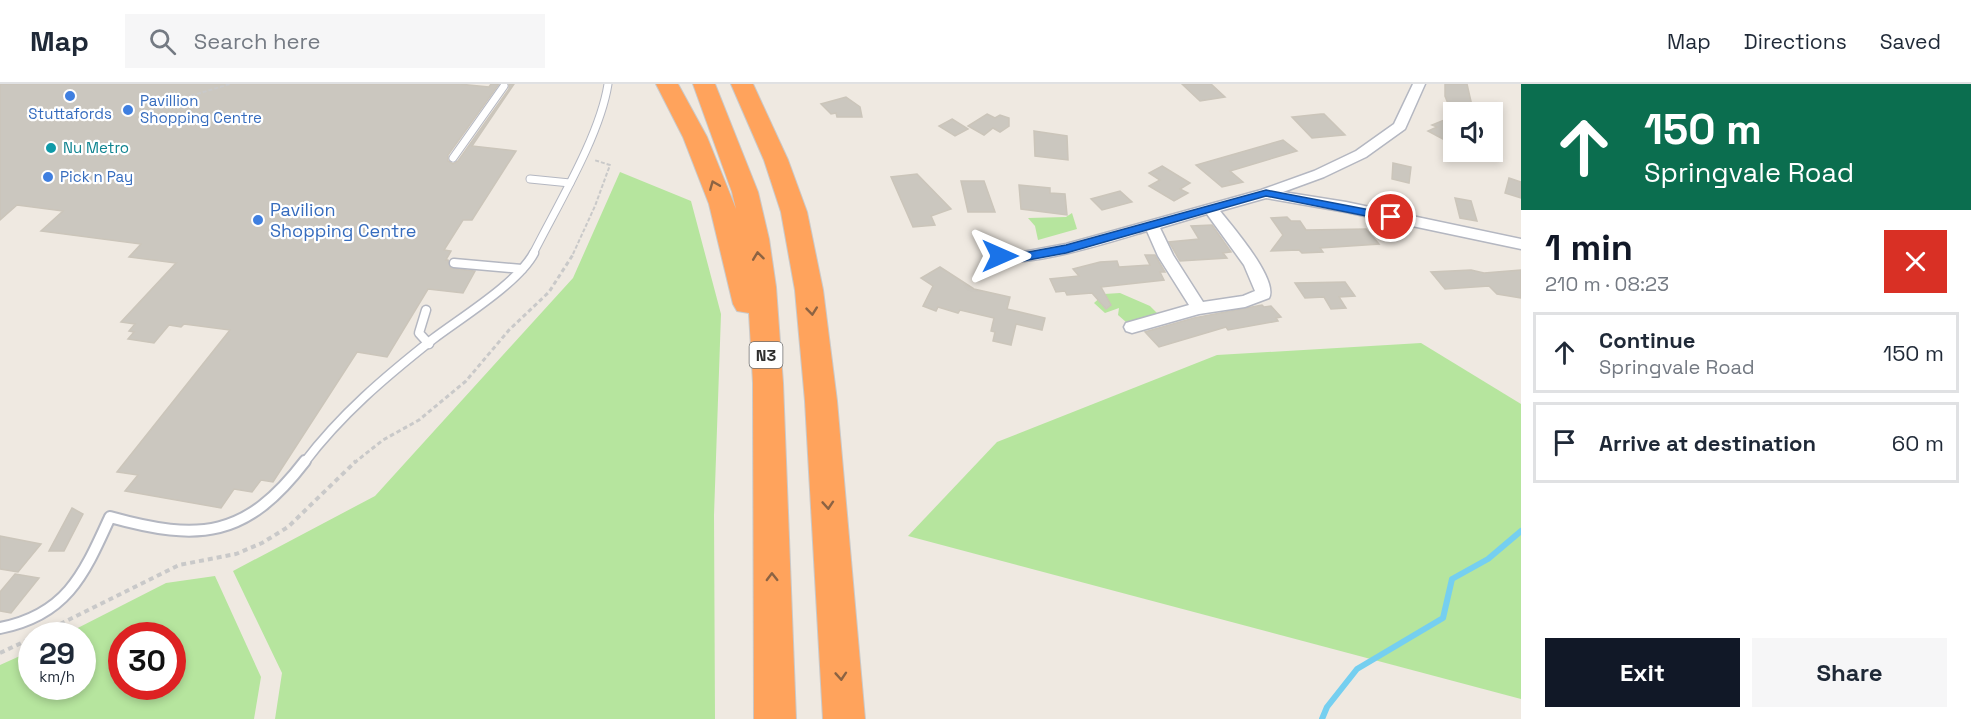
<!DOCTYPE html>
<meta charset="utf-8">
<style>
body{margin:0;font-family:"Space Grotesk",sans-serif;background:#f6f6f7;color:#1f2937;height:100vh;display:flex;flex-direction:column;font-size:22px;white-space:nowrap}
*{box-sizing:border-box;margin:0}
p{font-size:20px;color:#747a83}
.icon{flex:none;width:33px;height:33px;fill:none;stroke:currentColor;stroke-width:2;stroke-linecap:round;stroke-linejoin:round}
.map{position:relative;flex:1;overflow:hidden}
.details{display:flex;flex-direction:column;background:#fff;width:450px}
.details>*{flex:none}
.hud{background:#0b6e4f;color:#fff;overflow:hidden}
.buttons{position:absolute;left:1443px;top:18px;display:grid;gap:12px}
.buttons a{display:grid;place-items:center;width:60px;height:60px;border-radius:0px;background:#fff;box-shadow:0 3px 9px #0003;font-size:30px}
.speed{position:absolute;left:18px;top:538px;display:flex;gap:12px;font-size:30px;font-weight:700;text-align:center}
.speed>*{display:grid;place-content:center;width:78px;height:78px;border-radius:50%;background:#fff;box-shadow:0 3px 9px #0003;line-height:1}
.speed small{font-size:15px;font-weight:400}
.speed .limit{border:9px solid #d22;background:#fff;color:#111}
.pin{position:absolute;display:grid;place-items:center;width:51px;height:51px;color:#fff;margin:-26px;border:3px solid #fff;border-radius:50%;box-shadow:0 2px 6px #0007}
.me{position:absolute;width:66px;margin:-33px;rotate:90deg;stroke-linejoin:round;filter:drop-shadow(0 0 4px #0008)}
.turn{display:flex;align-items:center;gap:21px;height:126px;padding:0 24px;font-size:27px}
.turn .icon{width:78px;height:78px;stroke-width:2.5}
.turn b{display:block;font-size:42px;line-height:51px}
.round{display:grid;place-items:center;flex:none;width:63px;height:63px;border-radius:0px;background:#f6f6f7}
.overview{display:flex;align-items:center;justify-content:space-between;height:102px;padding:0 24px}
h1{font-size:36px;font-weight:700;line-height:45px;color:#111827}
.cta{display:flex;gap:12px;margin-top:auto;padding:12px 24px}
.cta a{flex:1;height:69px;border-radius:0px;background:#111827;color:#fff;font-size:24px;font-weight:700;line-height:69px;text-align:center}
.cta a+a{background:#f6f6f7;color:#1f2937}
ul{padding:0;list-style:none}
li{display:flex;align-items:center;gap:18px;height:81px;margin:0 12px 9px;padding:0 12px;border:3px solid #e0e1e3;border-radius:0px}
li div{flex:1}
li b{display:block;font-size:22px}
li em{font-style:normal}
header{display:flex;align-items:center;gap:36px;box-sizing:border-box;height:84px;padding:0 30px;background:#fff;border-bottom:2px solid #e0e1e3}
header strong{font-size:28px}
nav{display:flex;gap:33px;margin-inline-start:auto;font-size:21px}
.search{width:420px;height:54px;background:#f6f6f7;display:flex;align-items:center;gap:15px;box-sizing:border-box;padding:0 21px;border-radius:0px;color:#747a83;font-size:22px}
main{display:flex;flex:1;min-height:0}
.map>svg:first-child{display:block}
.green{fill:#b6e59e;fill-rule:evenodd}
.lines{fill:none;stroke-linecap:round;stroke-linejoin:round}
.stream{stroke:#75cff0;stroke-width:6}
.building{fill:#cbc7bf;stroke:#cbc5ba;stroke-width:1.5}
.service-far2-casing{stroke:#b4b7c1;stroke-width:9}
.service-far1-casing{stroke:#b4b7c1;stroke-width:11}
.service-casing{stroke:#b4b7c1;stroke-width:14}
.minor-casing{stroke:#b4b7c1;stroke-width:3}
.motorway-casing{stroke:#c9c9c9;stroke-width:2}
.path-far2{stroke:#c9c9c9;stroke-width:2;stroke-dasharray:4 2;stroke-linecap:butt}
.path-far1{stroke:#c9c9c9;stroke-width:3;stroke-dasharray:4.5 3;stroke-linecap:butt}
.path{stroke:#c9c9c9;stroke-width:4;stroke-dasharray:5 4;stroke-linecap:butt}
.service-far2{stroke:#fff;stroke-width:7}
.service-far1{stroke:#fff;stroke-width:8}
.service{stroke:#fff;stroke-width:10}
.minor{fill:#fff;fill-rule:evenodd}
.motorway{fill:#ffa35c;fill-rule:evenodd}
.oneway{stroke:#8c6343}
.route{fill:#1a73e8;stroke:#114b97;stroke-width:1.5}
.shop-dot{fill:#3f7fe0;stroke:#fff;stroke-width:2}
.culture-dot{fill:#0f9aa8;stroke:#fff;stroke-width:2}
.labels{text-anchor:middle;stroke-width:4.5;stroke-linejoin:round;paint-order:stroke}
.far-shop-label{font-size:15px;fill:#366cbe;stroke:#fff;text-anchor:start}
.far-culture-label{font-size:15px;fill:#0d838f;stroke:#fff;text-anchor:start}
.shield{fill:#fff;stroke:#6d6d6d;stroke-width:1.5}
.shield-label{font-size:16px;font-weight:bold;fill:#2e2e2e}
.shop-label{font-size:18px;fill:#366cbe;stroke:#fff;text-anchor:start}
</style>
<header>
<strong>Map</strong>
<div class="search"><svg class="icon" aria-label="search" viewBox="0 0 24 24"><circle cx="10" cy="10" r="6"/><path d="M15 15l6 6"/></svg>Search here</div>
<nav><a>Map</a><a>Directions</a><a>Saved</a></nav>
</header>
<main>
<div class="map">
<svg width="1521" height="635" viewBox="0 0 1521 635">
<rect width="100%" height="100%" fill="#efe9e1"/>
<g class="green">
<polygon points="620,88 691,117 721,230 714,431 715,635 275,635 282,589 233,487 375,412 573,194"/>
<polygon points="1072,129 1077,145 1038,156 1035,142 1028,134 1066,133"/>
<polygon points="1120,209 1150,222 1159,231 1126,238 1118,231 1119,224 1105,229 1094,219 1104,210"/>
<polygon points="1421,259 1521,320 1521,615 908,452 997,358 1217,271"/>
<path d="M215 492 261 593 254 635H0V581L31 567 32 603H82V552H62L166 499ZM122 552H172V603H122Z"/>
</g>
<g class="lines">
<polyline class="stream" points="1322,635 1327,623 1357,585 1443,534 1452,495 1488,475 1521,447"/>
</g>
<g class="building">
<polygon points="0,0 459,0 489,3 491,0 499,0 448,71 448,77 453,80 458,77 509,5 509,0 514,0 472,62 516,67 472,136 463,136 444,166 451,167 446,176 448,176 451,184 475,187 463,209 428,205 387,273 357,268 273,398 261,396 252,408 234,405 221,424 125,407 138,391 117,388 230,246 184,240 181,243 169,241 154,259 128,255 134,248 129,247 135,240 121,238 176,179 129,173 141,160 41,147 63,127 17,121 0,136"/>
<polygon points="1182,0 1211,0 1225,13 1200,17"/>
<polygon points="1445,0 1467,0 1473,26 1449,22 1445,12"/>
<polygon points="846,13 860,23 862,33 837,33 836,29 831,30 821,20"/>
<polygon points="987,30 995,34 1000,31 1009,34 1009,42 1000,48 993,44 984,51 968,42"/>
<polygon points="1321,30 1324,30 1345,51 1312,54 1292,33"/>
<polygon points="1454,32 1454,61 1428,47 1437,43 1432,41"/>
<polygon points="952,35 968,45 955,52 939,42"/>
<polygon points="1034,47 1067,52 1068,76 1035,72"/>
<polygon points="1283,56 1297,67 1230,87 1243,98 1222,103 1196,81"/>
<polygon points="1393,79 1411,83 1409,99 1392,95"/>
<polygon points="1162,82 1190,99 1180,105 1188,109 1174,117 1149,102 1160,96 1149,89"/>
<polygon points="917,90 951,125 931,132 935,141 913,143 891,93"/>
<polygon points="1509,94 1521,98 1521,114 1505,109"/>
<polygon points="961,97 984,97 995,128 968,128"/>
<polygon points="1019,101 1050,104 1050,109 1065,110 1067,131 1021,125"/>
<polygon points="1120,107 1132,118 1102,126 1091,115"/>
<polygon points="1455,114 1471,117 1477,137 1460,134"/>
<polygon points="1287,133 1291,137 1300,137 1306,146 1366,145 1379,160 1320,164 1323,168 1302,169 1299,166 1271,167 1283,151 1271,134"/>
<polygon points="1212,141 1231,168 1223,169 1227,174 1180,177 1169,158 1199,155 1191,142"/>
<polygon points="1145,171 1155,171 1165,188 1160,188 1164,196 1101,203 1111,221 1106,225 1092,209 1067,211 1065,207 1056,208 1050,195 1079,192 1073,185 1100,178 1117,177 1119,183 1150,181"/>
<polygon points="940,183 974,205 1010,213 1007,225 1045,234 1042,246 1016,240 1011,261 993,257 995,248 991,247 994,234 960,226 958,229 938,223 936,227 923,222 933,202 921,194"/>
<polygon points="1471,186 1484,189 1521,186 1521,214 1497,210 1489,202 1445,205 1431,188"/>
<polygon points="1345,198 1355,212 1339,213 1346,224 1331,225 1324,213 1305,214 1295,199"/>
<polygon points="1262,221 1264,223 1271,222 1281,233 1276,234 1278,237 1228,246 1226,243 1159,263 1145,248 1194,234"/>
<polygon points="72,424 83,430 64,467 49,467"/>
<polygon points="0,452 41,460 18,488 0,485"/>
<polygon points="15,490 39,494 11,529 0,527 0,508"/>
</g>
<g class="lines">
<g class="service-far2-casing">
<g id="service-far2">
<polyline points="453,74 504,2"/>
<polyline points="530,95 570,99"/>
<path d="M533 170C557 122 600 52 608 0"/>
</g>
</g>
<g class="service-far1-casing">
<g id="service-far1">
<polyline points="454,179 522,185"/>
<polyline points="426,226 419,249 429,260"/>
<path d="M304 379C341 330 385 293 433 255 462 233 518 199 534 169"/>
</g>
</g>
<g class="service-casing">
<path id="service" d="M0 544C67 531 84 490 110 433 200 458 246 454 305 377"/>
</g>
<g class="minor-casing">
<path id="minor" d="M1413 0H1425L1405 45 1366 73 1324 93 1283 108 1346 118 1521 155V165L1346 128 1266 114 1220 127C1232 142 1279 196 1269 214L1245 223 1199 230 1132 249 1126 247 1124 243 1126 239 1189 221 1158 172 1147 147C1123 154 1007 192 992 172L1000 167 1023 168 1066 160 1261 106 1314 87 1356 67 1394 40ZM1207 130 1244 181 1255 207 1243 212 1203 218 1173 171 1160 144Z"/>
</g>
<g class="motorway-casing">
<g id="motorway">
<polygon points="656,0 678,0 707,53 736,125 732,108 693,0 715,0 758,108 769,155 776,203 783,299 796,635 754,635 753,299 749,229 737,227 733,220 709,120 683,53"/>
<polygon points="731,0 753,0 788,76 807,128 823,206 837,317 865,635 823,635 805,317 795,206 781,128 764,76"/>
</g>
</g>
<g class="path-far2">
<polyline points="174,17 230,0"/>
<polyline points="573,170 595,122 610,81 594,76"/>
</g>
<polyline class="path-far1" points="354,379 383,356 419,336 466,297 509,246 549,208 574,169"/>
<g class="path">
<polyline points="36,552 179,481 236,470 262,459 288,443 356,377"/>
<polyline points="0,569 32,554"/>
</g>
<use href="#service-far2" class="service-far2"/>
<use href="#service-far1" class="service-far1"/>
<use href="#service" class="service"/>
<use href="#minor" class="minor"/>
<use href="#motorway" class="motorway"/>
</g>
<defs><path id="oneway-chevron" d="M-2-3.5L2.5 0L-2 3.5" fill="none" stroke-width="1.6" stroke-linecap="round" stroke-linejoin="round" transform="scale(1.5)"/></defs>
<g class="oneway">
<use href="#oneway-chevron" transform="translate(714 101) rotate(-112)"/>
<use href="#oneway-chevron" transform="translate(758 172) rotate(-97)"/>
<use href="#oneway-chevron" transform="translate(812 227) rotate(84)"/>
<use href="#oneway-chevron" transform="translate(828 421) rotate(86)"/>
<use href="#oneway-chevron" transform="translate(772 493) rotate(-91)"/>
<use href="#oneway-chevron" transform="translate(841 592) rotate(86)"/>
</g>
<polygon class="route" points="1266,106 1391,130 1397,133 1391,137 1266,112 1066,169 1023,177 1000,176 994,172 1000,168 1023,169 1066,161"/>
<g class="shop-dot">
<circle cx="70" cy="12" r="6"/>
<circle cx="128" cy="26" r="6"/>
<circle cx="48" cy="93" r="6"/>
<circle cx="258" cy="136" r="6"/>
</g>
<circle class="culture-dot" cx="51" cy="64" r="6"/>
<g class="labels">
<g class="far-shop-label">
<text x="140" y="22">Pavillion<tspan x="140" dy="17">Shopping Centre</tspan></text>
<text x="70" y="35" text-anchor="middle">Stuttafords</text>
<text x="60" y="98">Pick n Pay</text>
</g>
<g class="far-culture-label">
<text x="63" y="69">Nu Metro</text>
</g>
<rect class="shield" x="749.5" y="258" width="33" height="26" rx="4.5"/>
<g class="shield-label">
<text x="766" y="277">N3</text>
</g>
<g class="shop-label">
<text x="270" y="132">Pavilion<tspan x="270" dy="21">Shopping Centre</tspan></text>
</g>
</g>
</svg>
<div class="buttons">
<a><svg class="icon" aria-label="sound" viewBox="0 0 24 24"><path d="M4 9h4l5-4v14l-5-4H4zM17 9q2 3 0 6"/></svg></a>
</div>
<div class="speed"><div>29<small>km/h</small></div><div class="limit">30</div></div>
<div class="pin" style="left:1391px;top:133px;background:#d93025"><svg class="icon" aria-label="arrive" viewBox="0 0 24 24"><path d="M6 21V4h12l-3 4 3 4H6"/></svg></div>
<svg class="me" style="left:1000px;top:172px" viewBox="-20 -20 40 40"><path d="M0-17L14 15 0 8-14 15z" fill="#1a73e8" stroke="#fff" stroke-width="4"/></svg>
</div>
<section class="details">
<div class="hud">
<div class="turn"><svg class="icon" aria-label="ahead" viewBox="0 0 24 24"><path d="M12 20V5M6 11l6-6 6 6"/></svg><div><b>150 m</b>Springvale Road</div></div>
</div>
<div class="overview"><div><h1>1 min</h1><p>210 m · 08:23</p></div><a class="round" style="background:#d93025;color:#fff"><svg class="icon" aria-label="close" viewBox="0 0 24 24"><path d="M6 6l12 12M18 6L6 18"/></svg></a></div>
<ul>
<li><svg class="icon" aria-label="ahead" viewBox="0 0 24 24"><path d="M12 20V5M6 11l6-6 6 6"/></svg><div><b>Continue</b><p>Springvale Road</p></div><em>150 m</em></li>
<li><svg class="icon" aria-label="arrive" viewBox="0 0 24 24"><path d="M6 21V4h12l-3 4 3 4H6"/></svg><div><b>Arrive at destination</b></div><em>60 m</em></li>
</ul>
<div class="cta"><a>Exit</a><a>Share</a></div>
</section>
</main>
